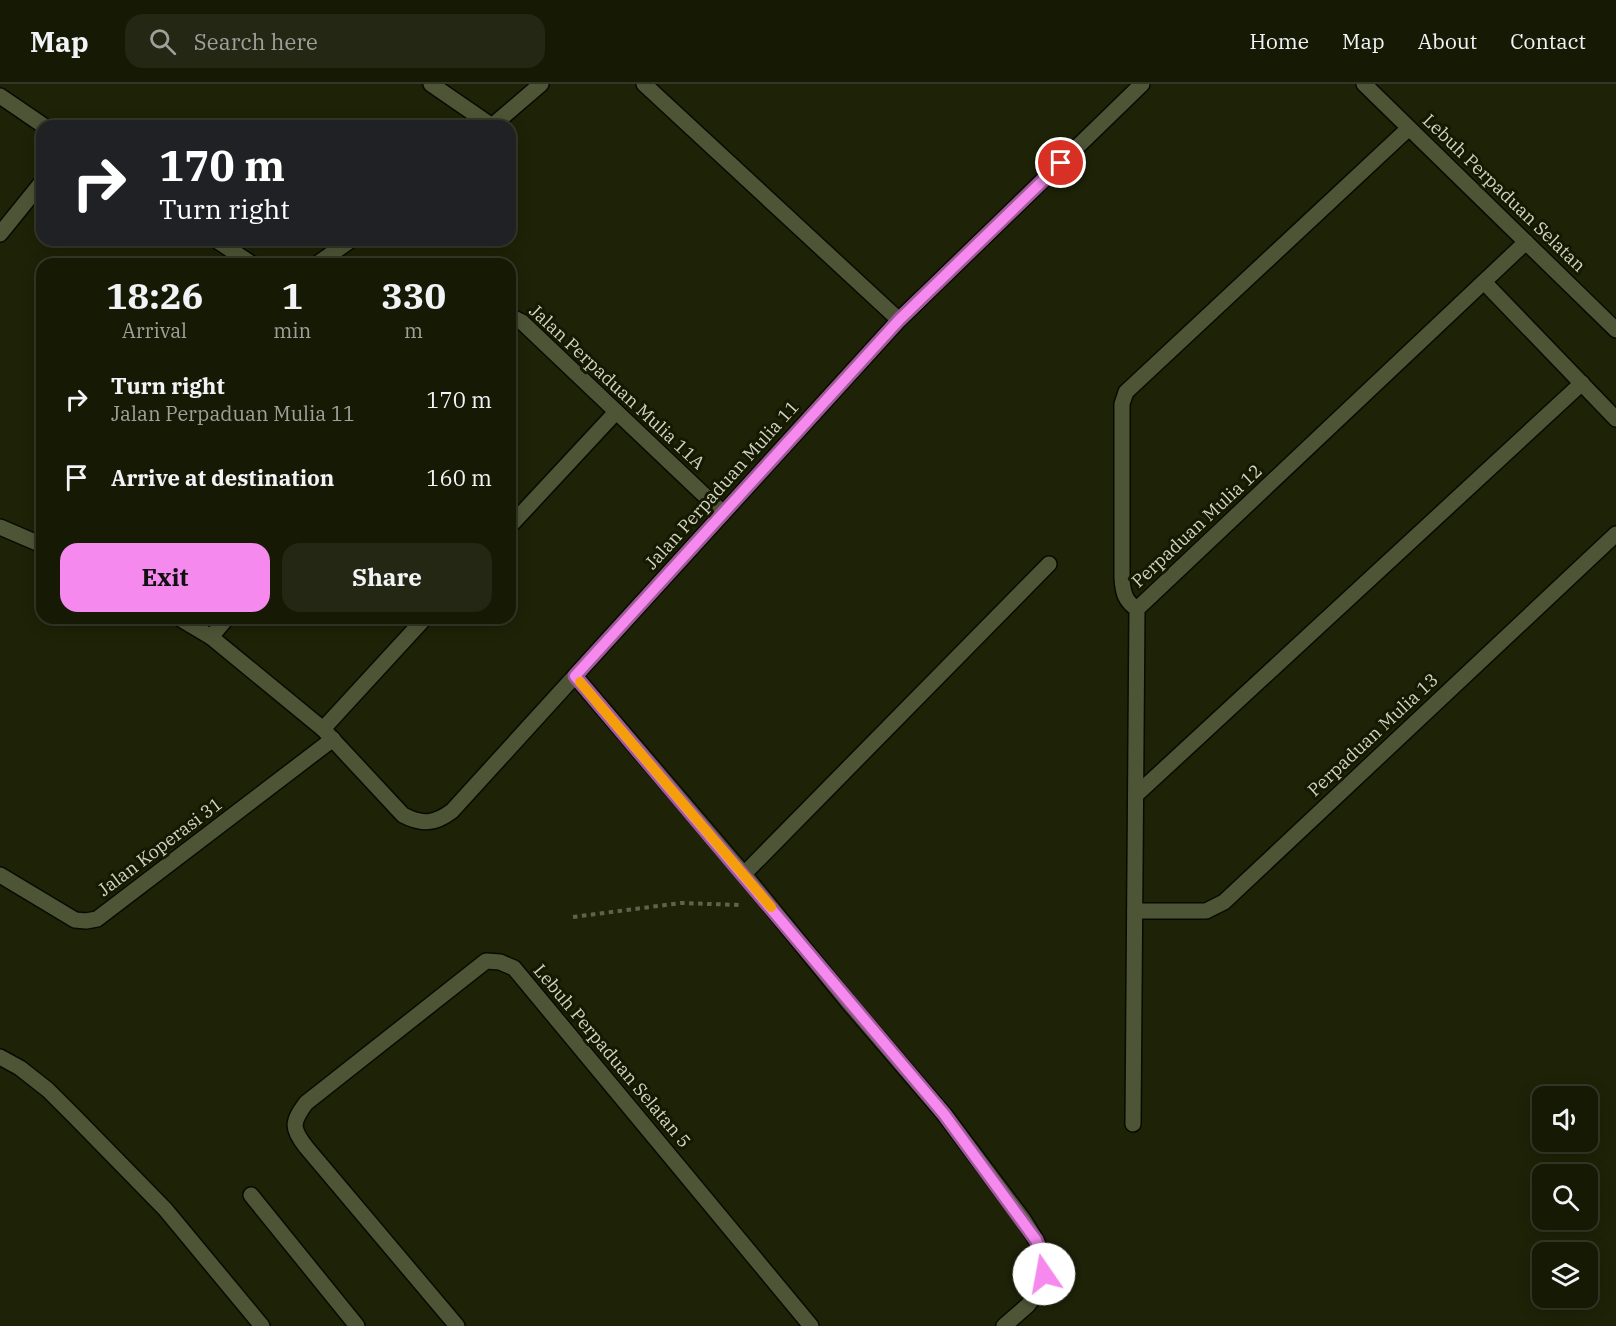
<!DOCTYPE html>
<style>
body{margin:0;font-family:"IBM Plex Serif",serif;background:#232713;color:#f1f3f6;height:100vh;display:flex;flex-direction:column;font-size:22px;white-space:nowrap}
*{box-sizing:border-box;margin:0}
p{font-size:20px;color:#9ea19a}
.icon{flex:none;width:33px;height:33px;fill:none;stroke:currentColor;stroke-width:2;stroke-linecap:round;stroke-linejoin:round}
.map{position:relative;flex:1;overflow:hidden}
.sheet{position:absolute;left:36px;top:174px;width:480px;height:366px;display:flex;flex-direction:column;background:#161a05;border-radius:18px;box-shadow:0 3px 15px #0003,0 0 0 2px #353827}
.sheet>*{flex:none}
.hud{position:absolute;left:36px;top:36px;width:480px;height:126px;border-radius:18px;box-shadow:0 3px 15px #0003,0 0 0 2px #353827;background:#202124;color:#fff;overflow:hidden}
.controls{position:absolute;left:1532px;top:1002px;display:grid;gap:12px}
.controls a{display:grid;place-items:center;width:66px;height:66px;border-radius:12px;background:#161a05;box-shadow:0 3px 15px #0003,0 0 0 2px #353827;font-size:30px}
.pin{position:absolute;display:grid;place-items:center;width:51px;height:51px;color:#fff;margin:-26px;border:3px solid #fff;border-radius:50%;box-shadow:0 2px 6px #0007}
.me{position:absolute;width:66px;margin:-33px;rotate:348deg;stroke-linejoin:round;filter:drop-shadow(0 0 4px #0008)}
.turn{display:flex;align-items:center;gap:21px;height:126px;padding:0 24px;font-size:27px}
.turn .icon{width:78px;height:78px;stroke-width:2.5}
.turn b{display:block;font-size:42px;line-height:51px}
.eta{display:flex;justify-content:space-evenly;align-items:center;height:102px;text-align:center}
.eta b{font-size:36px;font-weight:700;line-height:42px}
.button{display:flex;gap:12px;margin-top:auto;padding:12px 24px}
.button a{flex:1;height:69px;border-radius:18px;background:#f589ee;color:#111;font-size:24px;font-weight:700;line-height:69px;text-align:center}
.button a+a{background:#232713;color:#f1f3f6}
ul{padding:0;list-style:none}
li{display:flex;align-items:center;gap:18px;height:78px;padding:0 24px}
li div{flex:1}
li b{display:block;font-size:22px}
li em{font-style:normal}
header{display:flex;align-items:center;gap:36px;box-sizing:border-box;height:84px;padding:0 30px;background:#161a05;border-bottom:2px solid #353827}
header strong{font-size:28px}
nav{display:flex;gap:33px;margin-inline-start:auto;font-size:21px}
.search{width:420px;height:54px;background:#232713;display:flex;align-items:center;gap:15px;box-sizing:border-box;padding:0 21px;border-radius:18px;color:#9ea19a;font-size:22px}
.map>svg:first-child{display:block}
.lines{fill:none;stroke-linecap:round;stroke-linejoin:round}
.minor-casing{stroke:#080b00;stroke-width:18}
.path{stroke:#5f634c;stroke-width:4;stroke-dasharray:4.5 4.5;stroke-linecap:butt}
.minor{stroke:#4e5537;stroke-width:15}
.route-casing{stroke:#9f599b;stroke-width:15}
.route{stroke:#f589ee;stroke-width:10}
.slow{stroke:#f59e0b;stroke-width:10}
.labels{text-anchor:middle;stroke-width:6;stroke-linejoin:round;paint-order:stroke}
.street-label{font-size:18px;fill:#d0d4c4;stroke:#151900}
</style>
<header>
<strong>Map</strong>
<div class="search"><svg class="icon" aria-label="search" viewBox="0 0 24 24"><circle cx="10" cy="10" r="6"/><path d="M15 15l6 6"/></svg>Search here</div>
<nav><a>Home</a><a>Map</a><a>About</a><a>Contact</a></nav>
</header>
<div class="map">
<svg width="1616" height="1242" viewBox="0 0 1616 1242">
<rect width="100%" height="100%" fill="#1e2207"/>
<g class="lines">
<g class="minor-casing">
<g id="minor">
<polyline points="431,0 492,42"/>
<polyline points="644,0 899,236"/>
<polyline points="1364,0 1616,246"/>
<polyline points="0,12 44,42"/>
<polyline points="492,42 541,0"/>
<polyline points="0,150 42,98"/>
<polyline points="216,156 252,180"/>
<polyline points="317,180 351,156"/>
<polyline points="1484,198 1616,335"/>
<polyline points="510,232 522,238 723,429"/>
<polyline points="510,442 616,328"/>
<polyline points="0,443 42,461"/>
<path d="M1137 525C1125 517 1123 509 1122 494V320L1126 308 1409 44"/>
<path d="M179 534 211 553 323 645 403 731C422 741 435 740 452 727L899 236 1142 0"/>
<polyline points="211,553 227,534"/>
<polyline points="575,592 744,790 848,918 944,1030 1023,1135 1036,1156 1042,1172 1044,1189 1038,1207 1028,1221 1004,1242"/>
<polyline points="323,645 425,534"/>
<polyline points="1136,711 1582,299"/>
<polyline points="744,790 1049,480"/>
<polyline points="0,791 75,836 86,837 97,835 333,655"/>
<polyline points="1135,827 1206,827 1224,818 1616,450"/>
<polyline points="0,973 20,984 48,1006 74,1032 165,1125 262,1242"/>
<polyline points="1133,1040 1137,525 1526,158"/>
<polyline points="251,1111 357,1242"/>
<path d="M457 1242 306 1063C291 1044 292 1038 306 1019L486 877 500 878 514 884 811 1242"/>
</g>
</g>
<polyline class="path" points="573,833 681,819 740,821"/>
<use href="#minor" class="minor"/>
</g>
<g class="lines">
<g class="route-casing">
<polyline id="route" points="1044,1190 1042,1172 1036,1156 944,1030 575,592 899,236 1061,79"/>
</g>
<use href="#route" class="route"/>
<polyline class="slow" points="580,598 771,823"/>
</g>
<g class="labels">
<g class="street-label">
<text transform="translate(1504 109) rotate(44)" y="6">Lebuh Perpaduan Selatan</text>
<text transform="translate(617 303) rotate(43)" y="6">Jalan Perpaduan Mulia 11A</text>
<text transform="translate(722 401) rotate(-48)" y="6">Jalan Perpaduan Mulia 11</text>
<text transform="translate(1197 442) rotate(-43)" y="6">Perpaduan Mulia 12</text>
<text transform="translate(1373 651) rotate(-43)" y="6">Perpaduan Mulia 13</text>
<text transform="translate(160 763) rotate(-37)" y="6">Jalan Koperasi 31</text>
<text transform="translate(612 972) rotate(50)" y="6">Lebuh Perpaduan Selatan 5</text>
</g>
</g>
</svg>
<div class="controls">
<a><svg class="icon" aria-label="sound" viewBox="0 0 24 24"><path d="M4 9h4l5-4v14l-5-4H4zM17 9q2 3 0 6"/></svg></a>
<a><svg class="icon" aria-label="search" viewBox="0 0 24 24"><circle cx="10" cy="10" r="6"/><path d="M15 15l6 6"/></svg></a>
<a><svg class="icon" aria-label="layers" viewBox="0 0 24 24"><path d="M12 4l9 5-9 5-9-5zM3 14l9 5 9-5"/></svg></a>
</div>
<div class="pin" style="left:1061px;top:79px;background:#d93025"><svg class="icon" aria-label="arrive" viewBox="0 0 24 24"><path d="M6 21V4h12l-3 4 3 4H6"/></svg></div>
<svg class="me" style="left:1044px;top:1190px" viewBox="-20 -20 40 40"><circle r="19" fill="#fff"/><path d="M0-13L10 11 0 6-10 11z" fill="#f589ee"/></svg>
<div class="hud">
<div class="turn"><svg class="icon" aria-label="right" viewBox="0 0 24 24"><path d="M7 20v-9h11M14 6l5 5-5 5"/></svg><div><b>170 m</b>Turn right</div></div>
</div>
<section class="sheet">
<div class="eta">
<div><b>18:26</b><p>Arrival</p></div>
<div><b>1</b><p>min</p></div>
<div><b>330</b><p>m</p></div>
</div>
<ul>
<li><svg class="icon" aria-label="right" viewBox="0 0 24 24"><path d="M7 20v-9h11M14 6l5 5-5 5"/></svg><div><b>Turn right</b><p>Jalan Perpaduan Mulia 11</p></div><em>170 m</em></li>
<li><svg class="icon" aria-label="arrive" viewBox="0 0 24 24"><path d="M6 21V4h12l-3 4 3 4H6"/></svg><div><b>Arrive at destination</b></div><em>160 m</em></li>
</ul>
<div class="button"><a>Exit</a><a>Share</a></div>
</section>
</div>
